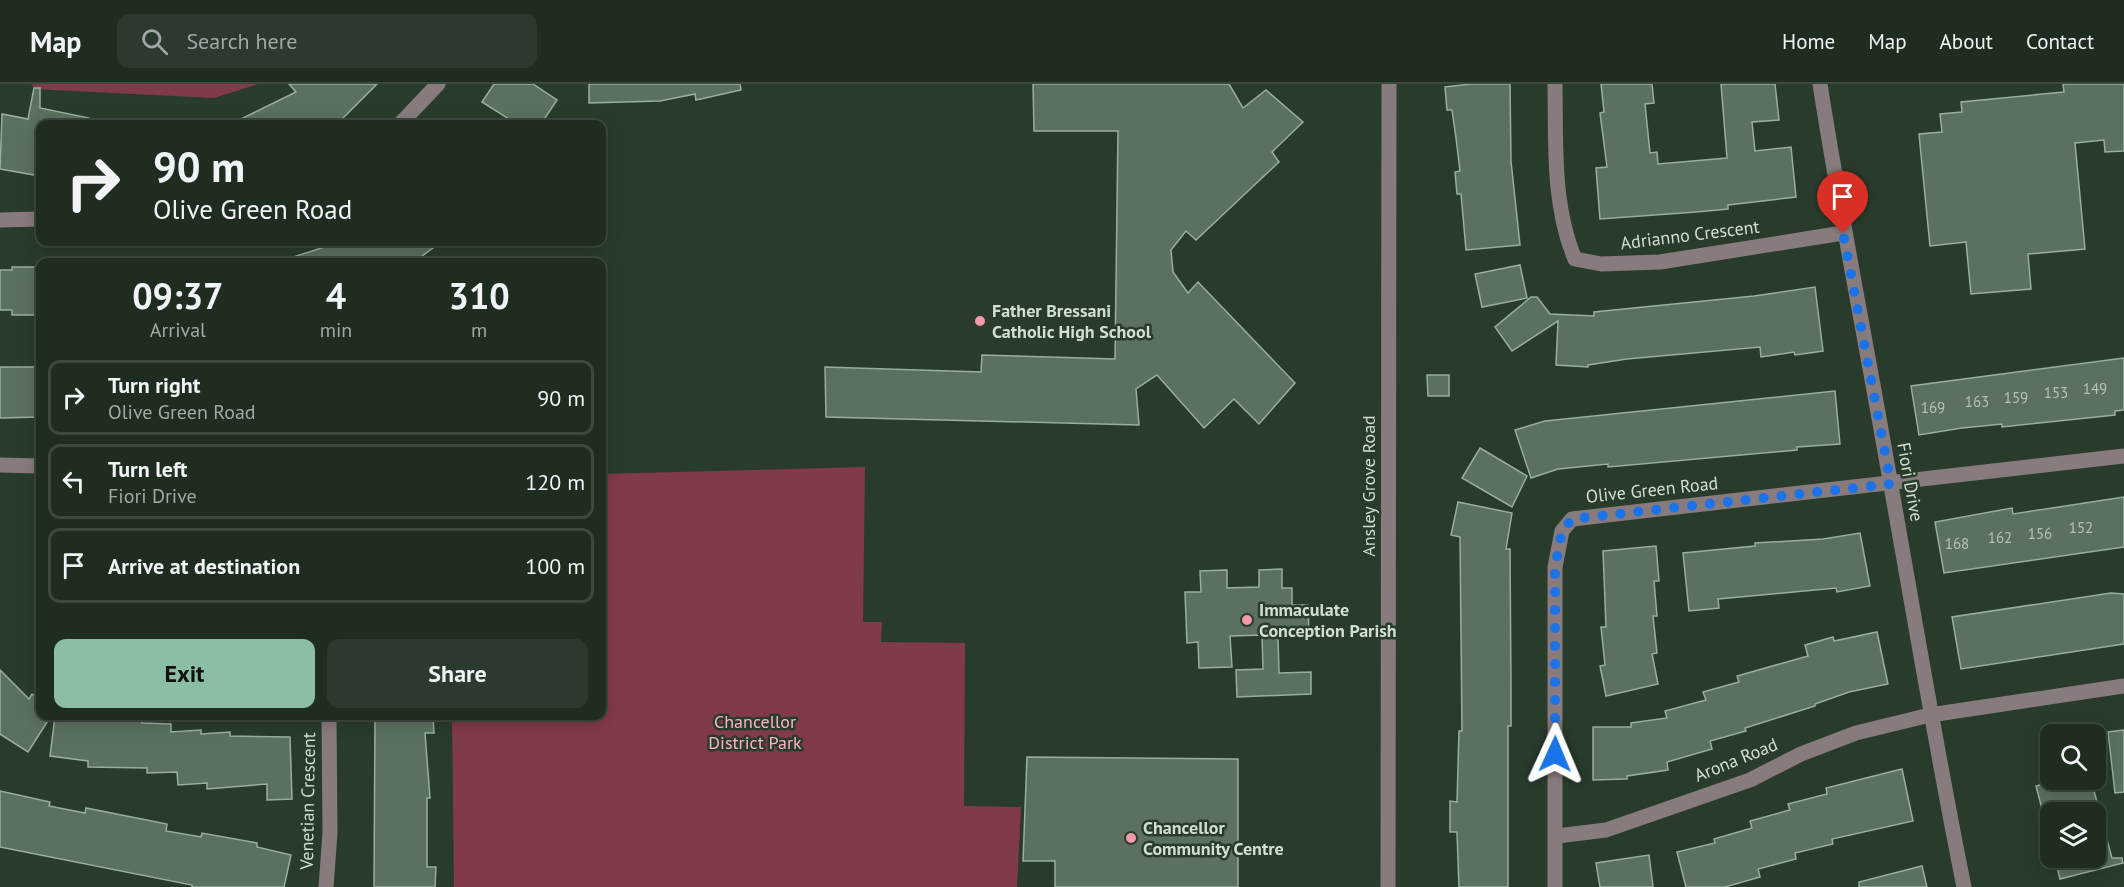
<!DOCTYPE html>
<style>
body{margin:0;font-family:"PT Sans",sans-serif;background:#2c392e;color:#f1f3f6;height:100vh;display:flex;flex-direction:column;font-size:22px;white-space:nowrap}
*{box-sizing:border-box;margin:0}
p{font-size:20px;color:#a1a8a5}
.icon{flex:none;width:33px;height:33px;fill:none;stroke:currentColor;stroke-width:2;stroke-linecap:round;stroke-linejoin:round}
.map{position:relative;flex:1;overflow:hidden}
.drawer{position:absolute;left:36px;top:174px;width:570px;height:462px;display:flex;flex-direction:column;background:#1f2d21;border-radius:12px;box-shadow:0 3px 15px #0003,0 0 0 2px #3c493f}
.drawer>*{flex:none}
.guide{position:absolute;left:36px;top:36px;width:570px;height:126px;border-radius:12px;box-shadow:0 3px 15px #0003,0 0 0 2px #3c493f;background:#1f2d21;color:#f1f3f6;overflow:hidden}
.tools{position:absolute;left:2040px;top:640px;display:grid;gap:12px}
.tools a{display:grid;place-items:center;width:66px;height:66px;border-radius:12px;background:#1f2d21;box-shadow:0 3px 15px #0003,0 0 0 2px #3c493f;font-size:30px}
.pin{position:absolute;display:grid;place-items:center;width:51px;height:51px;color:#fff;margin:-62px -26px;border-radius:50% 50% 50% 0;rotate:-45deg;box-shadow:0 0 6px #0007}
.pin .icon{rotate:45deg}
.me{position:absolute;width:66px;margin:-33px;rotate:1deg;stroke-linejoin:round;filter:drop-shadow(0 0 4px #0008)}
.turn{display:flex;align-items:center;gap:21px;height:126px;padding:0 18px;font-size:27px}
.turn .icon{width:78px;height:78px;stroke-width:2.5}
.turn b{display:block;font-size:42px;line-height:51px}
.eta{display:flex;justify-content:space-evenly;align-items:center;height:102px;text-align:center}
.eta b{font-size:36px;font-weight:700;line-height:42px}
.cta{display:flex;gap:12px;margin-top:auto;padding:12px 18px}
.cta a{flex:1;height:69px;border-radius:12px;background:#8abfa5;color:#111;font-size:24px;font-weight:700;line-height:69px;text-align:center}
.cta a+a{background:#2c392e;color:#f1f3f6}
ul{padding:0;list-style:none}
li{display:flex;align-items:center;gap:18px;height:75px;margin:0 12px 9px;padding:0 6px;border:3px solid #3c493f;border-radius:12px}
li div{flex:1}
li b{display:block;font-size:22px}
li em{font-style:normal}
header{display:flex;align-items:center;gap:36px;box-sizing:border-box;height:84px;padding:0 30px;background:#1f2d21;border-bottom:2px solid #3c493f}
header strong{font-size:28px}
nav{display:flex;gap:33px;margin-inline-start:auto;font-size:21px}
.search{width:420px;height:54px;background:#2c392e;display:flex;align-items:center;gap:15px;box-sizing:border-box;padding:0 21px;border-radius:12px;color:#a1a8a5;font-size:22px}
.map>svg:first-child{display:block}
.green{fill:#813a4a}
.building{fill:#5b705e;stroke:#98af9c;stroke-width:1.5}
.lines{fill:none;stroke-linecap:round;stroke-linejoin:round}
.minor{stroke:#887b7d;stroke-width:15}
.route{stroke:#1a73e8;stroke-width:10;stroke-dasharray:0 18}
.poi-dot{fill:#f39aab;stroke:#293c2c;stroke-width:2}
.labels{text-anchor:middle;stroke-width:5;stroke-linejoin:round;paint-order:stroke}
.number-label{font-size:15px;fill:#b4c2b6}
.street-label{font-size:18px;fill:#d2ded4;stroke:#293c2c}
.poi-label{font-size:18px;font-weight:bold;fill:#d2ded4;stroke:#293c2c;text-anchor:start}
.park-label{font-size:18px;fill:#fdb4c1;stroke:#293c2c}
</style>
<header>
<strong>Map</strong>
<div class="search"><svg class="icon" aria-label="search" viewBox="0 0 24 24"><circle cx="10" cy="10" r="6"/><path d="M15 15l6 6"/></svg>Search here</div>
<nav><a>Home</a><a>Map</a><a>About</a><a>Contact</a></nav>
</header>
<div class="map">
<svg width="2124" height="803" viewBox="0 0 2124 803">
<rect width="100%" height="100%" fill="#293c2c"/>
<g class="green">
<polygon points="31,0 258,0 214,14 35,5"/>
<polygon points="865,383 863,538 882,538 881,558 965,559 964,722 1021,723 1017,803 454,803 452,632 602,632 602,390"/>
</g>
<g class="building">
<polygon points="289,0 377,0 337,40 231,40 296,8"/>
<polygon points="494,0 533,0 557,16 541,40 517,40 482,18"/>
<polygon points="589,0 740,0 741,6 696,16 695,10 660,17 589,19"/>
<polygon points="1033,0 1229,0 1243,24 1266,6 1303,38 1272,68 1279,78 1196,156 1186,147 1171,166 1173,188 1188,209 1198,198 1295,299 1259,340 1234,315 1204,344 1157,291 1136,305 1139,341 826,333 825,283 981,288 982,271 1115,275 1118,47 1034,47"/>
<polygon points="1471,0 1510,0 1511,77 1520,161 1466,166 1461,110 1457,110 1455,88 1460,87 1456,54 1452,26 1447,26 1445,3"/>
<polygon points="1601,0 1652,0 1654,19 1645,20 1650,69 1657,68 1658,80 1727,74 1721,0 1775,0 1779,36 1752,38 1755,67 1791,63 1796,113 1728,121 1728,125 1696,128 1600,135 1596,84 1607,83 1600,29 1604,28"/>
<polygon points="2063,0 2124,0 2124,67 2105,68 2104,56 2075,59 2085,165 2028,170 2031,205 1971,210 1966,158 1930,162 1919,50 1942,48 1940,30 1962,28 1961,18 2064,8"/>
<polygon points="34,4 40,4 40,24 89,34 88,40 40,40 40,92 0,85 2,30 28,35"/>
<polygon points="340,158 441,158 414,178 285,178 284,176"/>
<polygon points="1520,181 1527,214 1482,223 1475,190"/>
<polygon points="12,183 40,183 40,231 12,231 12,226 0,226 0,186 12,186"/>
<polygon points="1815,203 1823,267 1795,271 1794,268 1761,273 1760,263 1627,275 1588,281 1588,283 1556,281 1558,237 1512,267 1495,243 1531,213 1537,213 1550,230 1594,232 1594,228 1754,212"/>
<polygon points="2124,274 2124,326 2115,327 2115,331 2002,343 2002,340 1962,344 1919,351 1911,302"/>
<polygon points="0,283 40,283 40,333 0,334"/>
<polygon points="1427,291 1449,291 1449,312 1428,312"/>
<polygon points="1835,307 1840,360 1797,363 1797,366 1608,383 1608,380 1558,385 1531,394 1515,346 1545,337"/>
<polygon points="1480,364 1527,392 1512,423 1462,394"/>
<polygon points="2124,413 2124,463 1944,489 1935,438 2012,424 2013,430"/>
<polygon points="1458,418 1512,429 1506,465 1510,465 1511,605 1511,642 1508,642 1508,803 1459,803 1457,748 1450,748 1450,717 1457,718 1459,647 1462,647 1460,453 1451,451"/>
<polygon points="1860,449 1870,502 1837,508 1836,504 1718,515 1719,524 1689,527 1683,469 1755,462 1755,459 1823,455"/>
<polygon points="1656,462 1659,497 1654,497 1657,532 1653,532 1657,569 1652,570 1658,600 1606,612 1600,582 1605,581 1601,543 1606,543 1603,467"/>
<polygon points="1282,485 1282,504 1292,504 1292,521 1308,521 1309,551 1278,552 1279,589 1311,588 1311,610 1237,613 1236,586 1263,585 1262,551 1230,552 1232,583 1199,584 1198,558 1187,559 1185,508 1201,508 1200,487 1227,486 1227,504 1259,503 1259,486"/>
<polygon points="2111,509 2124,510 2124,560 1961,585 1952,533"/>
<polygon points="1877,548 1888,600 1849,608 1815,620 1815,622 1745,644 1746,647 1710,657 1712,665 1667,678 1668,686 1627,692 1627,695 1593,696 1593,643 1631,643 1631,639 1667,634 1665,627 1706,616 1703,608 1739,598 1737,592 1808,572 1805,561 1833,553 1834,557"/>
<polygon points="0,586 29,615 32,610 40,616 40,632 51,632 28,668 0,650"/>
<polygon points="55,632 113,632 113,635 142,635 142,639 171,640 171,648 201,646 201,650 230,648 230,652 290,653 292,715 267,716 267,700 207,705 207,699 178,701 177,688 147,689 147,684 88,683 88,677 50,672"/>
<polygon points="375,632 433,632 434,649 425,649 430,714 427,714 427,783 436,783 435,803 374,803"/>
<polygon points="2124,646 2124,708 2115,709 2108,648"/>
<polygon points="1027,673 1238,675 1238,803 1055,803 1055,777 1023,777"/>
<polygon points="1902,685 1913,737 1832,755 1833,760 1795,769 1796,775 1758,785 1760,793 1725,803 1686,803 1677,768 1715,759 1714,755 1752,744 1750,737 1790,726 1788,720 1827,710 1826,704"/>
<polygon points="2058,696 2091,696 2100,729 2043,729 2036,702"/>
<polygon points="0,707 50,718 49,722 85,729 86,724 167,740 166,747 201,753 202,749 257,759 257,763 291,771 284,803 192,803 192,801 0,763"/>
<polygon points="2096,730 2100,730 2112,774 2122,774 2123,779 2060,795 2055,774 2096,774"/>
<polygon points="1649,771 1653,803 1600,803 1596,779"/>
<polygon points="1922,782 1927,803 1859,803 1859,798"/>
</g>
<g class="lines">
<g class="minor">
<path d="M1555 0C1556 57 1552 121 1575 175L1601 180 1660 178 1843 149"/>
<path d="M1820 0C1841 135 1868 268 1891 402 1915 536 1937 670 1964 803"/>
<polyline points="400,40 438,0"/>
<polyline points="0,136 40,135"/>
<polyline points="0,381 40,382"/>
<polyline points="1557,752 1606,746 1750,696 1801,670 1856,649 1930,631 2124,602"/>
<polyline points="326,803 330,749 329,632"/>
<polyline points="1388,803 1389,0"/>
<polyline points="1555,803 1555,483 1562,447 1572,435 2124,372"/>
</g>
</g>
<g class="lines">
<polyline class="route" points="1555,670 1555,483 1562,447 1572,435 1891,400 1843,149"/>
</g>
<g class="poi-dot">
<circle cx="980" cy="237" r="6"/>
<circle cx="1247" cy="536" r="6"/>
<circle cx="1131" cy="754" r="6"/>
</g>
<g class="labels">
<g class="number-label">
<text x="2095" y="310">149</text>
<text x="2056" y="314">153</text>
<text x="2016" y="319">159</text>
<text x="1977" y="323">163</text>
<text x="1933" y="329">169</text>
<text x="2081" y="449">152</text>
<text x="2040" y="455">156</text>
<text x="2000" y="459">162</text>
<text x="1957" y="465">168</text>
</g>
<g class="street-label">
<text transform="translate(1690 151) rotate(-7)" y="6">Adrianno Crescent</text>
<text transform="translate(1910 398) rotate(80)" y="6">Fiori Drive</text>
<text transform="translate(1369 402) rotate(-90)" y="6">Ansley Grove Road</text>
<text transform="translate(1652 406) rotate(-6)" y="6">Olive Green Road</text>
<text transform="translate(1736 676) rotate(-22)" y="6">Arona Road</text>
<text transform="translate(308 717) rotate(-89)" y="6">Venetian Crescent</text>
</g>
<g class="poi-label">
<text x="992" y="233">Father Bressani<tspan x="992" dy="21">Catholic High School</tspan></text>
<text x="1259" y="532">Immaculate<tspan x="1259" dy="21">Conception Parish</tspan></text>
<text x="1143" y="750">Chancellor<tspan x="1143" dy="21">Community Centre</tspan></text>
</g>
<g class="park-label">
<text x="755" y="644">Chancellor<tspan x="755" dy="21">District Park</tspan></text>
</g>
</g>
</svg>
<div class="tools">
<a><svg class="icon" aria-label="search" viewBox="0 0 24 24"><circle cx="10" cy="10" r="6"/><path d="M15 15l6 6"/></svg></a>
<a><svg class="icon" aria-label="layers" viewBox="0 0 24 24"><path d="M12 4l9 5-9 5-9-5zM3 14l9 5 9-5"/></svg></a>
</div>
<div class="pin" style="left:1843px;top:149px;background:#d93025"><svg class="icon" aria-label="arrive" viewBox="0 0 24 24"><path d="M6 21V4h12l-3 4 3 4H6"/></svg></div>
<svg class="me" style="left:1555px;top:670px" viewBox="-20 -20 40 40"><path d="M0-17L14 15 0 8-14 15z" fill="#1a73e8" stroke="#fff" stroke-width="4"/></svg>
<div class="guide">
<div class="turn"><svg class="icon" aria-label="right" viewBox="0 0 24 24"><path d="M7 20v-9h11M14 6l5 5-5 5"/></svg><div><b>90 m</b>Olive Green Road</div></div>
</div>
<section class="drawer">
<div class="eta">
<div><b>09:37</b><p>Arrival</p></div>
<div><b>4</b><p>min</p></div>
<div><b>310</b><p>m</p></div>
</div>
<ul>
<li><svg class="icon" aria-label="right" viewBox="0 0 24 24"><path d="M7 20v-9h11M14 6l5 5-5 5"/></svg><div><b>Turn right</b><p>Olive Green Road</p></div><em>90 m</em></li>
<li><svg class="icon" aria-label="left" viewBox="0 0 24 24"><path d="M17 20v-9H6M10 6l-5 5 5 5"/></svg><div><b>Turn left</b><p>Fiori Drive</p></div><em>120 m</em></li>
<li><svg class="icon" aria-label="arrive" viewBox="0 0 24 24"><path d="M6 21V4h12l-3 4 3 4H6"/></svg><div><b>Arrive at destination</b></div><em>100 m</em></li>
</ul>
<div class="cta"><a>Exit</a><a>Share</a></div>
</section>
</div>
